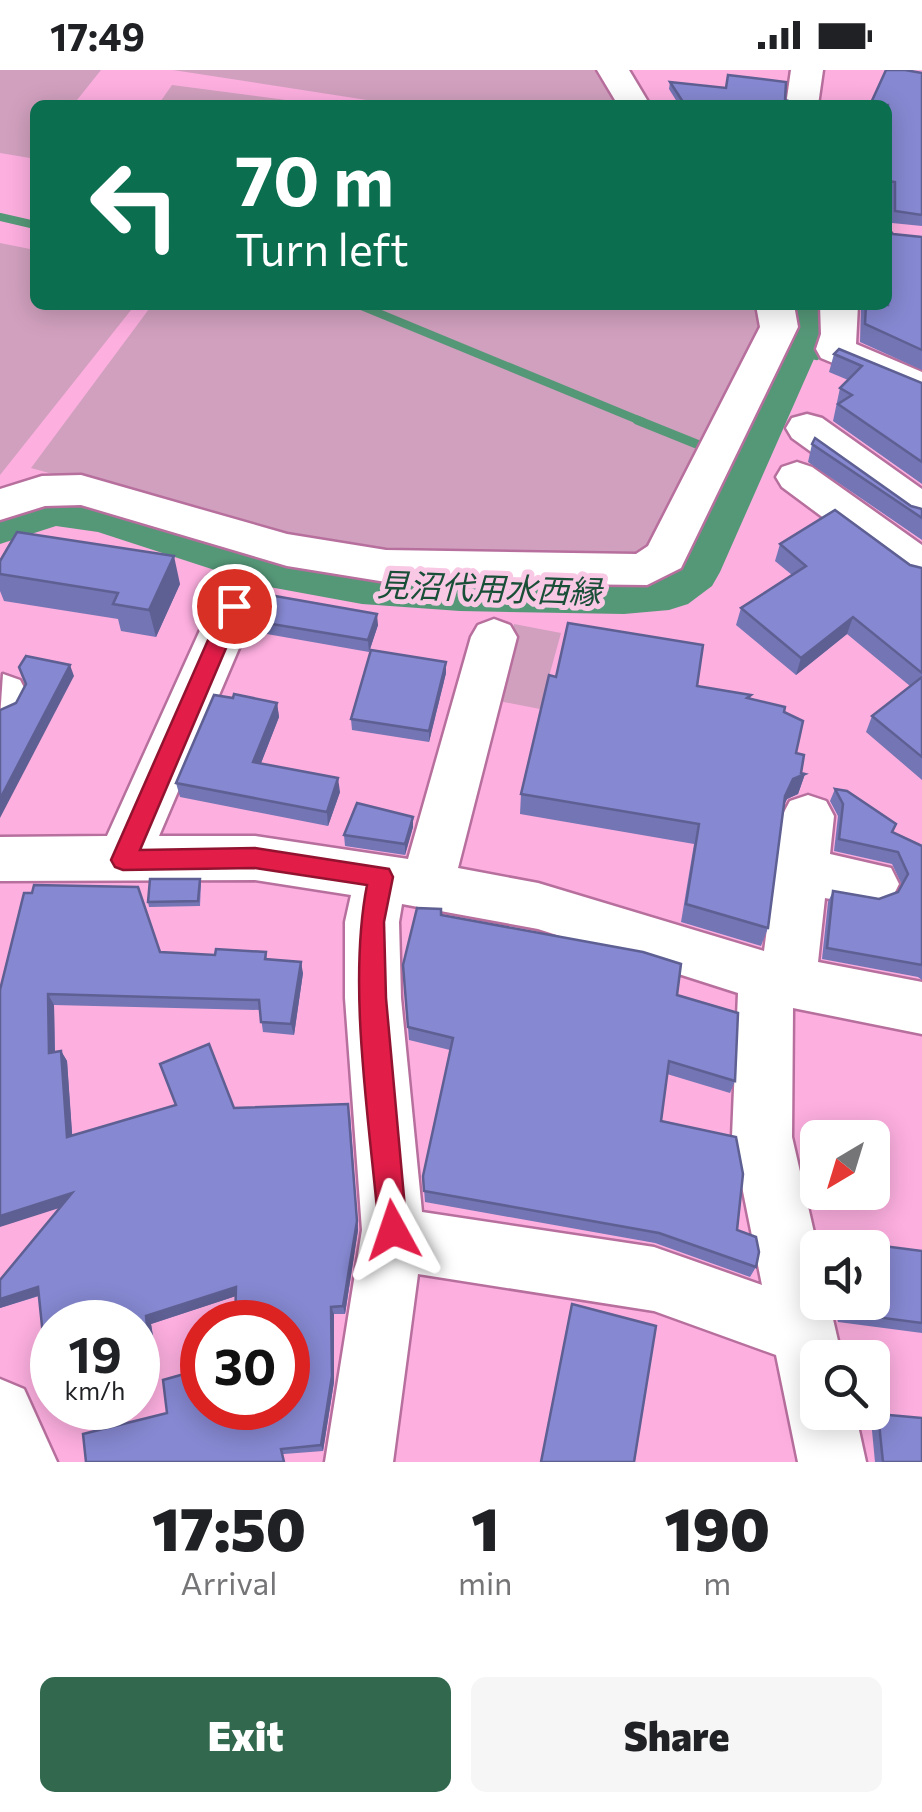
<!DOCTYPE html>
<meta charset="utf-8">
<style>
body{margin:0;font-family:Commissioner,"Noto Sans JP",sans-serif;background:#f6f6f6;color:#202124;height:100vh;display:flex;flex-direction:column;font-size:38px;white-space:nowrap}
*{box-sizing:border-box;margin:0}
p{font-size:32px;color:#757577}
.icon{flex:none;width:55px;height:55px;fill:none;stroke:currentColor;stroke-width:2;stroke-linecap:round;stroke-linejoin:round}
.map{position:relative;height:1392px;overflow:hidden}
.drawer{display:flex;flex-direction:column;background:#fff;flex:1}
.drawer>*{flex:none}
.top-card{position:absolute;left:30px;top:30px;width:862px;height:210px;border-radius:15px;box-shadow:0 5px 25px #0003;background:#0b6e4f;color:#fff;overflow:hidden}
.needle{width:65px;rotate:218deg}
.tools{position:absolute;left:800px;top:1050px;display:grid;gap:20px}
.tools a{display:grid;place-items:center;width:90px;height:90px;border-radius:15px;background:#fff;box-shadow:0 5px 25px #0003;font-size:50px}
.speed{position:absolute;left:30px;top:1230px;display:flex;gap:20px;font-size:50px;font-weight:700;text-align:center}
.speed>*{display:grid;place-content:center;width:130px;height:130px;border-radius:50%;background:#fff;box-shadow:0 5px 25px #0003;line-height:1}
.speed small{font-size:25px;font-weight:400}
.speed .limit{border:15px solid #d22;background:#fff;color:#111}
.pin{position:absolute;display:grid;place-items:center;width:85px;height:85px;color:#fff;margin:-42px;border:5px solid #fff;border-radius:50%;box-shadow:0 2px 10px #0007}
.me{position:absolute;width:110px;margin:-55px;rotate:355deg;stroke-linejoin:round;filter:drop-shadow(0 0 8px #0008)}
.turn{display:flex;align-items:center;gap:35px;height:210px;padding:0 40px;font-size:45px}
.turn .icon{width:130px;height:130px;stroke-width:2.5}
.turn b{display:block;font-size:70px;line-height:85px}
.eta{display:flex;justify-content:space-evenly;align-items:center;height:170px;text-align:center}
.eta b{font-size:60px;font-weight:800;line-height:70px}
.action{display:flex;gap:20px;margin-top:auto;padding:20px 40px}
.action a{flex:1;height:115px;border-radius:15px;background:#31684e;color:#fff;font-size:40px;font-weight:800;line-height:115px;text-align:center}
.action a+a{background:#f6f6f6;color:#202124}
.status{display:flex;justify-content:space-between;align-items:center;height:70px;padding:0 50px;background:#fff;direction:ltr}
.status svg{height:28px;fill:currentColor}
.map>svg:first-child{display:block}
.green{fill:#d1a0be}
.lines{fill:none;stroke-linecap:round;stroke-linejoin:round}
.stream-far1{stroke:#559878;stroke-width:8}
.stream{stroke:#559878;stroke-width:9}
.river{fill:#559878;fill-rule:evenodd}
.minor-casing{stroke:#b76f9d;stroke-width:5}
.minor{fill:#fff;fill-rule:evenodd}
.wall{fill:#7375b4}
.shaded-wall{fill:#5e5f92}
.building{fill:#8688d1;stroke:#5e5f92;stroke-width:2.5}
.route{fill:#e11d48;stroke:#92132f;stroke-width:2.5}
.labels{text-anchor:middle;stroke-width:10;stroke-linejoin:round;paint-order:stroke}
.water-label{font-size:32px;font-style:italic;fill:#194e37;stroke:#f8c8e5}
</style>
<div class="status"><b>17:49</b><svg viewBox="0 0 49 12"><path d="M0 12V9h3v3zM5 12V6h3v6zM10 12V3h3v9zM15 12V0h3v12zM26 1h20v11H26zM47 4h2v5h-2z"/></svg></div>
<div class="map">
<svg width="922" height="1392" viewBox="0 0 922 1392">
<rect width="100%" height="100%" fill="#fdafe0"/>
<g class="green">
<polygon points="0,0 101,0 73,35 35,35 35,81 30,88 0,83"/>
<polygon points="173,0 594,0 616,35 399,35"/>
<polygon points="172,15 324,35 158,35"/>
<polygon points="0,173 35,180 35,235 135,235 0,405"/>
<polygon points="152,235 755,235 763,246 653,481 632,490 474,486 305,474 31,398"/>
<polygon points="514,554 561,563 540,639 493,630"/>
</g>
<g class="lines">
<g class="stream-far1">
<polyline points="0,147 35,155"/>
<polyline points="359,235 643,352"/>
<polyline points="798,279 816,286"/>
</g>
<polyline class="stream" points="637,350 704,377"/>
<path class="river" d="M778 235H824L829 255 720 502 712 516 688 534 669 540 624 544 460 541 362 534 264 516 98 462 56 456 0 474V437C16 431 34 424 51 421 104 412 213 467 270 479 386 503 538 511 656 501L672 489 775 279 783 255Z"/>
<g class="minor-casing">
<g id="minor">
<polygon points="597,0 629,0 650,35 618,35"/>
<polygon points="791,0 823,0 818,35 786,35"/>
<polygon points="756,235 794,235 798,257 681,498 647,515 386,512 287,496 81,435 45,436 0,450 0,419 42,406 81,405 287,464 386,480 636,484 648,476 760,257"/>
<polygon points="820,235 858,235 856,274 922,302 922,330 821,288 816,279 821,264"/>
<polygon points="807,344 822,348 922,419 922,455 907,451 792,368 786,358 792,348"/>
<polygon points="797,392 812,397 922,475 922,514 906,509 782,417 776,407 782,397"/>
<path d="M234 519 250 524 257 536 159 766H255L408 789 471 567 478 555 494 549 510 555 517 567 458 798 538 813 764 881 782 746 790 731 808 725 826 731 834 746 830 784 891 798 899 814 891 830 872 837 825 828 818 892 922 912V964L793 938 792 1067 818 1180V1232H829L842 1288H818V1342H855L866 1392H798L776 1285 654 1241 418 1204 393 1392H325L362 1160 345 928V852L351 825 255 810 0 811V767L107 766 211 536 218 524ZM402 834 538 859 738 923 732 1067 762 1215 654 1177 422 1142 401 928 399 852Z"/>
<polygon points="3,604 20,610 27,623 17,642 0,648"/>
<polygon points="0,1309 24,1319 57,1392 0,1392"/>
</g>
</g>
<use href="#minor" class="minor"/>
</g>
<g class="wall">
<polygon points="922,3 922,156 892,153 892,123 888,122 888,35"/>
<polygon points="670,12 785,30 791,35 679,35 669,19"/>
<polygon points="893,164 922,167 922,300 860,272 861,235 888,235"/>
<polygon points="834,284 922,313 922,414 833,351 840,318 848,310 829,302"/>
<polygon points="812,374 911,436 922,439 922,470 808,392"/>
<polygon points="780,474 910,495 922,498 922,710 866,662 872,646 910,616 847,564 796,605 736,555 741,538 792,505 775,491"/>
<polygon points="0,491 180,514 156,567 121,561 118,549 4,531 0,521"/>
<polygon points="248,550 378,555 369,582 250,561"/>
<polygon points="446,603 429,672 352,660 351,649"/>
<polygon points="556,607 697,616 751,625 750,629 784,642 801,703 805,704 798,724 787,729 784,735 768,858 761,876 681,852 694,774 520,744 521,724"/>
<polygon points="233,628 277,633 279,647 261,693 340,722 328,756 180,727 176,713"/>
<polygon points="835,719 896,754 893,762 922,776 922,910 918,907 822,889 828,832 833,821 879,829 898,822 902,815 892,794 834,781 838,746 830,731"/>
<polygon points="413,747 413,757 405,785 345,776 344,765"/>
<polygon points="200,809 201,814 200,836 149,837 148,832"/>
<polygon points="32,823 160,882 215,885 266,882 267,890 303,903 294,965 263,962 260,940 54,935 55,982 61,981 67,991 72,1065 234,1038 350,1044 358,1160 345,1244 334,1244 334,1312 323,1381 284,1384 86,1392 288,1338 236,1226 151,1254 154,1272 138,1277 138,1252 52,1252 52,1301 46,1295 39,1226 0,1238 0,1210 60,1138"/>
<polygon points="441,845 677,925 735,1011 730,1023 667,1004 661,1051 737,1160 756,1197 750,1207 655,1173 425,1132 423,1106 450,980 409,970 403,895"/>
<polygon points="829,1169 922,1181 922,1263 838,1252 833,1232 872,1232 872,1178 823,1178"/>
<polygon points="878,1344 922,1392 875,1392 871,1350"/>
</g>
<g class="shaded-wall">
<polygon points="174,486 180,514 156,567 149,540"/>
<polygon points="377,544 378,555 369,582 368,570"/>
<polygon points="853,547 847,564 796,605 801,588"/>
<polygon points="446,592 446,603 429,672 429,661"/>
<polygon points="70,595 74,606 0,748 0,729"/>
<polygon points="277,633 279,647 256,706 253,692"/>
<polygon points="805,704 798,724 787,729 778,746 785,726 793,709"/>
<polygon points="338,708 340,722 328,756 327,742"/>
<polygon points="413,747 413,757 405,785 405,774"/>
<polygon points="301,892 303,903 294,965 291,954"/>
<polygon points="48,924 54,935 55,993 49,983"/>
<polygon points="61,981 67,991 73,1076 67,1067"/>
<polygon points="348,1034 358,1160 345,1244 343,1236"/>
<polygon points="72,1123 78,1132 0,1157 0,1146"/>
<polygon points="38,1217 44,1224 0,1238 0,1229"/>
<polygon points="236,1217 239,1225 151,1254 154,1272 138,1277 138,1268 146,1246"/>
<polygon points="331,1237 334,1244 334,1312 323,1381 321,1375"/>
</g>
<g class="building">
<polygon points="886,0 905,0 922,3 922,145 895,141 895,112 888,111 888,35 870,35"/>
<polygon points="728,5 786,12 785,30 792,32 791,35 685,35 670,12 726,18"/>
<polygon points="888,158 893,164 922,167 922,280 865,254 866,235 888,235"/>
<polygon points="839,279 922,313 922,392 838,334 852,325 840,318 862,296 834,284"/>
<polygon points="815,368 911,436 922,439 922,448 812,374"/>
<polygon points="835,440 910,495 922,498 922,603 853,547 801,588 741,538 806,496 780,474"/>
<polygon points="17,462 174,486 149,540 113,534 118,523 0,504 0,491"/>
<polygon points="258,523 377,544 368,570 248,550"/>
<polygon points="568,553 703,575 697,616 751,625 747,628 785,637 784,642 803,651 796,683 804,685 801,703 805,704 793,709 785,726 768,858 686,834 699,754 521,724 549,605 556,607"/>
<polygon points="371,580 446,592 429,661 351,649"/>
<polygon points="26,586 70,595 0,729 0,640 16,633 26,614 19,597"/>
<polygon points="922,607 922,687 872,646"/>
<polygon points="234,624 277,633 253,692 338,708 327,742 176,713 214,625 233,628"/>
<polygon points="835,719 847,721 896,754 892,762 922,776 922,895 827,878 833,821 879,829 898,822 908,804 898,782 839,769 843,734"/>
<polygon points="357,733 413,747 405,774 344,765"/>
<polygon points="150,809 200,809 198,831 148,832"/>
<polygon points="34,815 138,817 160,882 215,885 216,879 266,882 265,889 301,892 291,954 261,952 259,930 48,924 49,983 61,981 67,1067 176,1035 160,994 209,974 234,1038 348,1034 357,1151 343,1236 331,1237 332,1306 321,1375 281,1379 284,1392 86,1392 83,1364 167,1343 163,1310 202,1299 202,1338 288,1338 288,1252 235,1252 236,1217 146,1246 148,1265 138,1268 138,1252 52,1252 52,1293 46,1295 38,1217 0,1229 0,1210 72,1123 0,1146 0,920 24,823 32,823"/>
<polygon points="417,838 441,839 441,845 643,882 681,894 677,925 738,943 735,1011 669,991 661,1051 736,1067 743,1104 737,1160 756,1167 759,1182 756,1197 659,1163 424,1121 423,1106 453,968 408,957 403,895"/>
<polygon points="829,1169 922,1181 922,1253 845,1243 843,1232 872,1232 872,1178 829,1178"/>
<polygon points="572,1234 656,1256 634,1392 541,1392"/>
<polygon points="878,1344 922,1348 922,1392 883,1392"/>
</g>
<path class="route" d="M234 529 244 536 140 780 255 778 389 799 393 807 384 852 386 928 407 1160 403 1170 393 1174 383 1170 379 1160C370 1055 347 917 367 815L255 798 123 800 115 797 111 790 223 536Z"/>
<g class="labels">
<g class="water-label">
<text transform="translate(489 519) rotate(2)" y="11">見沼代用水西縁</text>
</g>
</g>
</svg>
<div class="tools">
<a><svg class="needle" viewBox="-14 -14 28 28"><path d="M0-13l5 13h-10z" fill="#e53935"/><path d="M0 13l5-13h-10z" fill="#757577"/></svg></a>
<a><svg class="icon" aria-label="sound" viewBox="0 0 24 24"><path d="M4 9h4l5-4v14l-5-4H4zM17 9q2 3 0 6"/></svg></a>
<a><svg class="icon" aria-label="search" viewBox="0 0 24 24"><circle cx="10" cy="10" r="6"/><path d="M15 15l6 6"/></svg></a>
</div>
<div class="speed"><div>19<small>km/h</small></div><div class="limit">30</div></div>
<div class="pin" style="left:234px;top:536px;background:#d93025"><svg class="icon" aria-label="arrive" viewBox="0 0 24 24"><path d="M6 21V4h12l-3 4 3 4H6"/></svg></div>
<svg class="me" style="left:393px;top:1160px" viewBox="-20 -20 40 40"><path d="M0-17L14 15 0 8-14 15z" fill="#e11d48" stroke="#fff" stroke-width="4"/></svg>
<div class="top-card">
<div class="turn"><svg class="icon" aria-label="left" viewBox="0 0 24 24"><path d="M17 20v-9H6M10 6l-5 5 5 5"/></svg><div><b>70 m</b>Turn left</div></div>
</div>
</div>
<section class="drawer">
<div class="eta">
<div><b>17:50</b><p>Arrival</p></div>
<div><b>1</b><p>min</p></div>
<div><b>190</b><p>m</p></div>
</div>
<div class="action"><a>Exit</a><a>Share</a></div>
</section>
